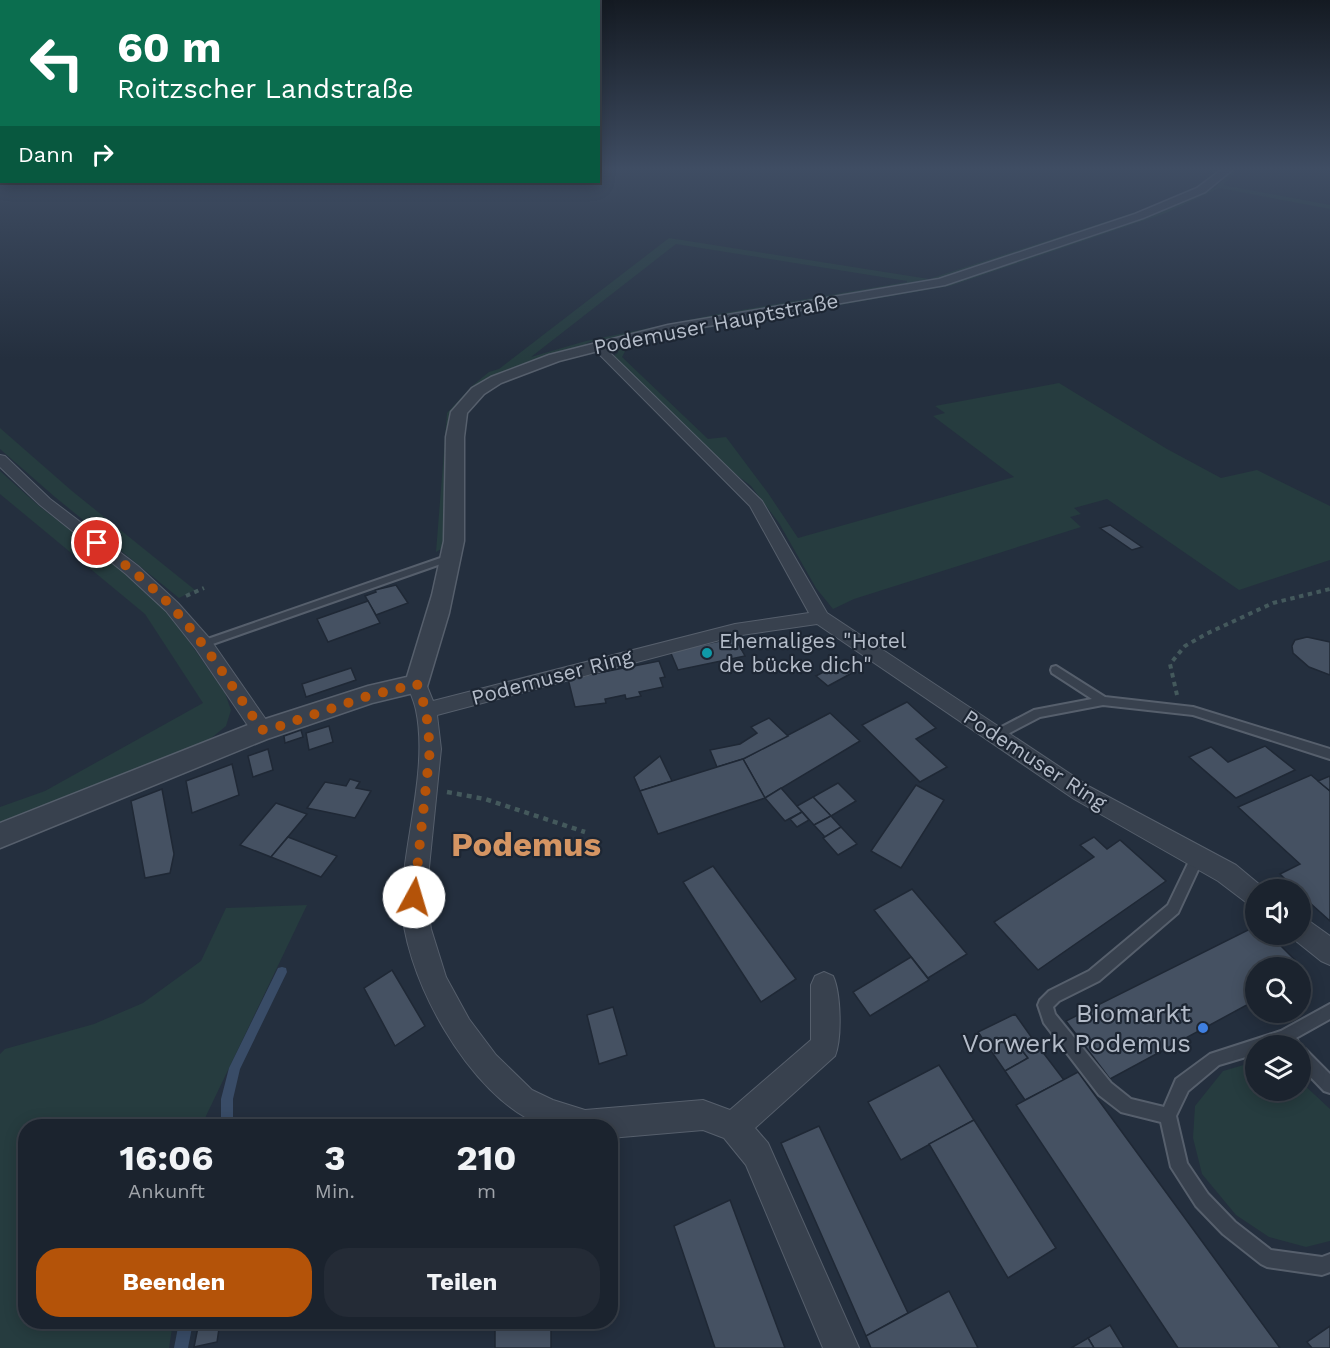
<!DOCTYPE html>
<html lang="de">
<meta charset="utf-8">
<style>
body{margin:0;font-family:"Work Sans",sans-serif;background:#242b36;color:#f1f3f6;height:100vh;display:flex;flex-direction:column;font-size:22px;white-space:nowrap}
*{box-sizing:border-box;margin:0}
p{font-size:20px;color:#a0a4aa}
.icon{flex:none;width:33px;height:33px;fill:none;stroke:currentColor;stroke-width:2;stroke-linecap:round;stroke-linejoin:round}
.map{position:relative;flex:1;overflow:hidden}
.details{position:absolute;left:18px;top:1119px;width:600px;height:210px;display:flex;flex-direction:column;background:#1b232e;border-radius:24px;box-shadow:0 3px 15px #0003,0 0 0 2px #39404a}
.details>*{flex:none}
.top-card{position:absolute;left:0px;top:0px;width:600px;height:183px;box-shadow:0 3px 15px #0003,0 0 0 2px #39404a;background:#0b6e4f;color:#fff;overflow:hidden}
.buttons{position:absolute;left:1245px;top:879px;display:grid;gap:12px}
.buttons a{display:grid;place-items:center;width:66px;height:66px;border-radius:50%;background:#1b232e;box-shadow:0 3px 15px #0003,0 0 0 2px #39404a;font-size:30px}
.pin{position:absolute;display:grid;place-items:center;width:51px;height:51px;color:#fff;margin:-26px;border:3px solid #fff;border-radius:50%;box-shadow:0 2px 6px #0007}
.me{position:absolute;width:66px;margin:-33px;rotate:6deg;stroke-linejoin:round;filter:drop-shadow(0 0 4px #0008)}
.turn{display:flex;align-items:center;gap:21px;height:126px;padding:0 18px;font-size:27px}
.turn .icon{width:78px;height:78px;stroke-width:2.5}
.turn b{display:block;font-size:42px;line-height:51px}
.then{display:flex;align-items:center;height:57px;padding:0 18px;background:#0003;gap:12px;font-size:22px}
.eta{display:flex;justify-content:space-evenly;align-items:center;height:102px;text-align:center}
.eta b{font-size:36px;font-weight:700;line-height:42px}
.action{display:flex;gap:12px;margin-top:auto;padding:12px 18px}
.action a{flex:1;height:69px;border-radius:24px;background:#b45309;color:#fff;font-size:24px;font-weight:700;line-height:69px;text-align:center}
.action a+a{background:#242b36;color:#f1f3f6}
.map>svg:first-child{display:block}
.green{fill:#263c3f;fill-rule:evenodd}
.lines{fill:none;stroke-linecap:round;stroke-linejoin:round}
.stream{fill:#394c67;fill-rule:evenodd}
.building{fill:#455162;stroke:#1f2835;stroke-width:1.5}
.service-casing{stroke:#565f6c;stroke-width:4}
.minor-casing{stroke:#565f6c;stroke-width:2}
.tertiary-casing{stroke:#565f6c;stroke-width:3}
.motorway-casing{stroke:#434c59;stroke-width:3}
.path-far1{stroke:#44595c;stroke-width:4;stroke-dasharray:4.5 4.5;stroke-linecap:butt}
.path{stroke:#44595c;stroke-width:4.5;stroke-dasharray:5 5;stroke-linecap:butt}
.service{fill:#38414e;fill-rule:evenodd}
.minor{fill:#38414e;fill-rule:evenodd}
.tertiary{fill:#38414e;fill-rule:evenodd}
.motorway{fill:#746855;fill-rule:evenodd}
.route{stroke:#b45309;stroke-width:10;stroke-dasharray:0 18}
.culture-dot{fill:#0f9aa8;stroke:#1d2633;stroke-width:2}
.shop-dot{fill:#3f7fe0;stroke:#1d2633;stroke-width:2}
.labels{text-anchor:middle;stroke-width:4.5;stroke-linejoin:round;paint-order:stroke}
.street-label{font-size:21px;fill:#b4bcc9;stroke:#1d2633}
.poi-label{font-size:21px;fill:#b4bcc9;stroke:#1d2633;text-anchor:start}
.near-poi-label{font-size:26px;fill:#b4bcc9;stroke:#1d2633;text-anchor:end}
.near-district-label{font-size:33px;font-weight:bold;fill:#d59563;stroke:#1d2633}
</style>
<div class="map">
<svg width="1330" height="1348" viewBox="0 0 1330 1348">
<rect width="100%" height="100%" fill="#242f3e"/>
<g class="green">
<path d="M1211 170H1222L1196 189 1136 215 1098 225 1038 248 949 276 721 315 601 342 596 340 587 343 586 346 507 370 490 378 462 400 446 546 436 552 447 413 472 386 489 372 499 369 669 238 929 279 1157 205C1176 197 1200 189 1214 173ZM676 244 907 281V282L718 314 586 341 531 357Z"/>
<polygon points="1233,170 1237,170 1223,185 1330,205 1330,209 1219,188 1166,213 950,286 667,335 628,346 622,357 708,439 726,437 768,493 798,538 1014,477 933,416 945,413 935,406 1059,383 1167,449 1221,478 1257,470 1330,506 1330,560 1239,590 1107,499 1074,508 1081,514 1070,517 1081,527 854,599 833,609 816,588 779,523 751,486 713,457 613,356 618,353 616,349 620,344 666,332 926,287 1172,207 1215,188"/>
<polygon points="0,428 72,491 195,590 179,598 55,497 0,449"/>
<polygon points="0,471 39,506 129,575 162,606 188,640 225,693 231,710 226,726 210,739 0,827 0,807 45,791 203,703 145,614 0,494"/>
<polygon points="307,905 206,1116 204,1126 26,1126 26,1322 173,1322 169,1348 0,1348 0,1054 5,1049 94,1024 143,1003 201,961 226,908"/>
<polygon points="1247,1064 1255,1065 1256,1090 1300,1090 1301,1082 1330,1109 1330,1241 1306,1247 1269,1237 1236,1215 1202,1174 1193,1138 1195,1106 1223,1071"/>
</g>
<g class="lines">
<g class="stream">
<polygon points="282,967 286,968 287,972 240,1069 233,1099 233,1126 221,1126 221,1099 229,1068 278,968"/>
<polygon points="179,1322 193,1322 188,1348 174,1348"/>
</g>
</g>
<g class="building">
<polygon points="1110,525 1142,547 1132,550 1100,528"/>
<polygon points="396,585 408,603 376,615 365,596 376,592 375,590"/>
<polygon points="368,601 380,623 328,642 317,619"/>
<polygon points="1307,637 1330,642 1330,675 1309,667 1293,653 1292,646 1295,640"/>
<polygon points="735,638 745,656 678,670 670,651"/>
<polygon points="659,661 665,677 660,678 663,687 639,692 641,696 626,699 625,695 605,699 606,703 575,707 568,679"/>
<polygon points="840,663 852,673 828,686 816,676"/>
<polygon points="351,668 356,680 306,697 302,684"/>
<polygon points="907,702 936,728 916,739 947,767 920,782 862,725"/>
<polygon points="830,713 860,741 765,798 743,759"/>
<polygon points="769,718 788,736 743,759 717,767 710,750 740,744 757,733 751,727"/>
<polygon points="329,726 333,742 309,750 306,733"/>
<polygon points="301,730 303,737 285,743 284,736"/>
<polygon points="1265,746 1295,770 1236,798 1189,757 1211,747 1228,762"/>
<polygon points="268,749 273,770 253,777 248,756"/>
<polygon points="660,756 672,781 640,791 634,777"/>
<polygon points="743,759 765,798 658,834 640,791"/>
<polygon points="232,764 239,795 192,813 186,781"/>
<polygon points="1311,775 1330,791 1330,921 1300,894 1300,890 1296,890 1280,874 1300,864 1238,807"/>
<polygon points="1330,776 1330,791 1318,781"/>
<polygon points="350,779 360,782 356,788 371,791 355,818 307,808 325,782 346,786"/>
<polygon points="838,783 856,801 831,816 813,797"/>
<polygon points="916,785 944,800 901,868 871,851"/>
<polygon points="781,788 802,812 785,821 765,798"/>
<polygon points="162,789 174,854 170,873 145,878 131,801"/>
<polygon points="813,797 831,816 814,825 797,806"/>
<polygon points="276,803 307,814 271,857 240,845"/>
<polygon points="802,812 809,820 797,827 790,819"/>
<polygon points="831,816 841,827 825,837 814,825"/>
<polygon points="841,827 857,844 838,855 823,838"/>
<polygon points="288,837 337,856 321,877 271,857"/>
<polygon points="1094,837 1107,849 1120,840 1166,881 1038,970 994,922 1094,857 1080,845"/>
<polygon points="713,866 796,979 761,1002 683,882"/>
<polygon points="912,889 967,954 928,978 874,910"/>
<polygon points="1256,926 1256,934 1269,934 1307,972 1300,976 1300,968 1256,968 1256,1000 1110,1079 1066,1021"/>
<polygon points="911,957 929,980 870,1016 853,992"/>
<polygon points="392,970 425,1026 395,1046 364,988"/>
<polygon points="613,1007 627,1055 599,1064 587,1015"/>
<polygon points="1015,1014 1032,1038 1018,1045 1028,1058 1005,1071 978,1032"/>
<polygon points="1032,1038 1064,1080 1025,1100 1005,1071 1028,1058 1018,1045"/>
<polygon points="939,1065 974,1120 901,1160 868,1102"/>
<polygon points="1078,1072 1209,1251 1280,1348 1178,1348 1016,1105"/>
<polygon points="974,1120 1056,1248 1008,1278 929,1144"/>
<polygon points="819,1126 908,1313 866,1336 781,1143"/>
<polygon points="730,1200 785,1348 715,1348 674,1226"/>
<polygon points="949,1291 978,1348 871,1348 866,1336"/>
<polygon points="199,1322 220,1322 217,1342 194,1347"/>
<rect x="495" y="1322" width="56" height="26"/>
<polygon points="1110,1325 1124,1348 1094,1348 1088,1338"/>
<polygon points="1330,1326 1330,1348 1312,1348 1307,1342"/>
<polygon points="1088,1338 1094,1348 1071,1348"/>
</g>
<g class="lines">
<g class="service-casing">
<g id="service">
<polygon points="452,554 457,557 455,559 207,646 203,648 198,644 199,642"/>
<polygon points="1056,666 1105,697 1193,707 1330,749 1330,759 1193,715 1103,705 1040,717 1000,738 992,738 990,735 992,732 1034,710 1092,699 1052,673 1051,670 1052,667"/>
<polygon points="1198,851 1203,853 1204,857 1178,913 1099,981 1059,1001 1053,1007 1055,1014 1111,1083 1131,1099 1164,1107 1176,1079 1210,1054 1281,1031 1330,1004 1330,1019 1296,1038 1300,1046 1256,1046 1256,1054 1219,1065 1188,1091 1176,1116 1187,1163 1208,1194 1235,1222 1271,1250 1322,1257 1330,1254 1330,1272 1322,1275 1267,1267 1261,1264 1223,1234 1196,1206 1171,1167 1161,1122 1121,1112 1099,1095 1044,1023 1038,1005 1040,1000 1049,991 1089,971 1168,905 1193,853"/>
<polygon points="1300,1047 1305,1049 1330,1074 1330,1093 1324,1091 1300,1066"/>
</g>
</g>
<g class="minor-casing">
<g id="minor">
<path d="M597 342 601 344 762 501 827 613 1090 787 1236 865 1266 890H1256V906L1247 903 1218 881 1074 799 817 624 735 636 437 715 441 749 426 897 431 929 446 977 469 1019 496 1055 532 1090 553 1100 585 1110 703 1100 730 1110 811 1040V985L815 976 824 972 833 976C841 993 842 1039 835 1056L755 1128 768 1143 859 1348H823L746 1165 724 1138 703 1130 610 1138V1126C592 1126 559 1131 542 1125 471 1100 398 970 402 895 405 837 428 767 416 710 414 701 410 692 407 684L410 679 417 677 424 679 433 701 735 624 809 613 750 506 593 348 591 346Z"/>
<polygon points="0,455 5,456 50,499 138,566 178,603 210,639 269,724 272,730 269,736 262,738 255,736 196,649 166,611 126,574 40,505 0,467"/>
<polygon points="1300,917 1309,921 1330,936 1330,965 1321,961 1291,937 1290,934 1300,934"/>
</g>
</g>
<g class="tertiary-casing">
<polygon id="tertiary" points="1221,170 1232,170 1205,192 1143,218 945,285 668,333 559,361 501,383 484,394 467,413 464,437 464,541 449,613 426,690 372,703 267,739 0,848 0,823 253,723 368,686 407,677 432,595 444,541 446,437 451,412 472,388 491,377 549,355 668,325 939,279 1135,214 1197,188"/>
</g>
<g class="motorway-casing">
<polygon id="motorway" points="0,170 2,170 0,176"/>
</g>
<g class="path-far1">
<polyline points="186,596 204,588"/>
<polyline points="1177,695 1170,664 1185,646 1206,634 1273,603 1330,589"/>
</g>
<polyline class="path" points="447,792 485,799 585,832"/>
<use href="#service" class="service"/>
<use href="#minor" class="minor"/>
<use href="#tertiary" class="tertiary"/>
<use href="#motorway" class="motorway"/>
</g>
<linearGradient id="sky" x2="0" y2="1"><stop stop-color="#141a22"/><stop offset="0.47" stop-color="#3f4d63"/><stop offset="1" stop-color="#3f4d63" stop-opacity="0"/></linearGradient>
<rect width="1330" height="359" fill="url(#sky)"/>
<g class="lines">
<path class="route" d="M97 543C123 563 149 583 171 606 206 644 233 688 262 730L280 726 368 696 417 684 426 710 430 749 414 897"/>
</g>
<circle class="culture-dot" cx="707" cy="653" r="6"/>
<circle class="shop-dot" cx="1203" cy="1028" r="6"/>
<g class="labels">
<g class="street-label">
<text transform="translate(716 324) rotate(-11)" y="7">Podemuser Hauptstraße</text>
<text transform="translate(552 677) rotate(-15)" y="7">Podemuser Ring</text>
<text transform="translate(1035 760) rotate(33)" y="7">Podemuser Ring</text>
</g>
<g class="poi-label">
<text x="719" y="648">Ehemaliges "Hotel<tspan x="719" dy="24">de bücke dich"</tspan></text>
</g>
<g class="near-poi-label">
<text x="1191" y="1022">Biomarkt<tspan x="1191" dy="30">Vorwerk Podemus</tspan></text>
</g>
<g class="near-district-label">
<text x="526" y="856">Podemus</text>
</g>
</g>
</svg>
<div class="buttons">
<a><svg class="icon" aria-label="sound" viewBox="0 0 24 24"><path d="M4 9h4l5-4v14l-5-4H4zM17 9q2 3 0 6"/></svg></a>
<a><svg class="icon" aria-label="search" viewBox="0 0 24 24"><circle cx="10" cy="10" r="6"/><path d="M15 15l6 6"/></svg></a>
<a><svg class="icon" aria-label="layers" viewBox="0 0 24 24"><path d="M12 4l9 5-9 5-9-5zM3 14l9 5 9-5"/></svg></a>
</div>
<div class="pin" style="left:97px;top:543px;background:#d93025"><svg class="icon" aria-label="arrive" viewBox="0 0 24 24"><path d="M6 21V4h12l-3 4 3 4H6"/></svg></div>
<svg class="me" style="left:414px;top:897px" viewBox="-20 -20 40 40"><circle r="19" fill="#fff"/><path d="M0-13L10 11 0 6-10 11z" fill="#b45309"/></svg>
<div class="top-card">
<div class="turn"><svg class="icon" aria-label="left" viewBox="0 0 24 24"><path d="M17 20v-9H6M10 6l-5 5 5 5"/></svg><div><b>60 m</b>Roitzscher Landstraße</div></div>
<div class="then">Dann<svg class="icon" aria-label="right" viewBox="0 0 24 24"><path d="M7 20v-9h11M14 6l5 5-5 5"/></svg></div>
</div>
<section class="details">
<div class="eta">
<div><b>16:06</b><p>Ankunft</p></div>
<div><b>3</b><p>Min.</p></div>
<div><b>210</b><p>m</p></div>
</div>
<div class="action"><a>Beenden</a><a>Teilen</a></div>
</section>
</div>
